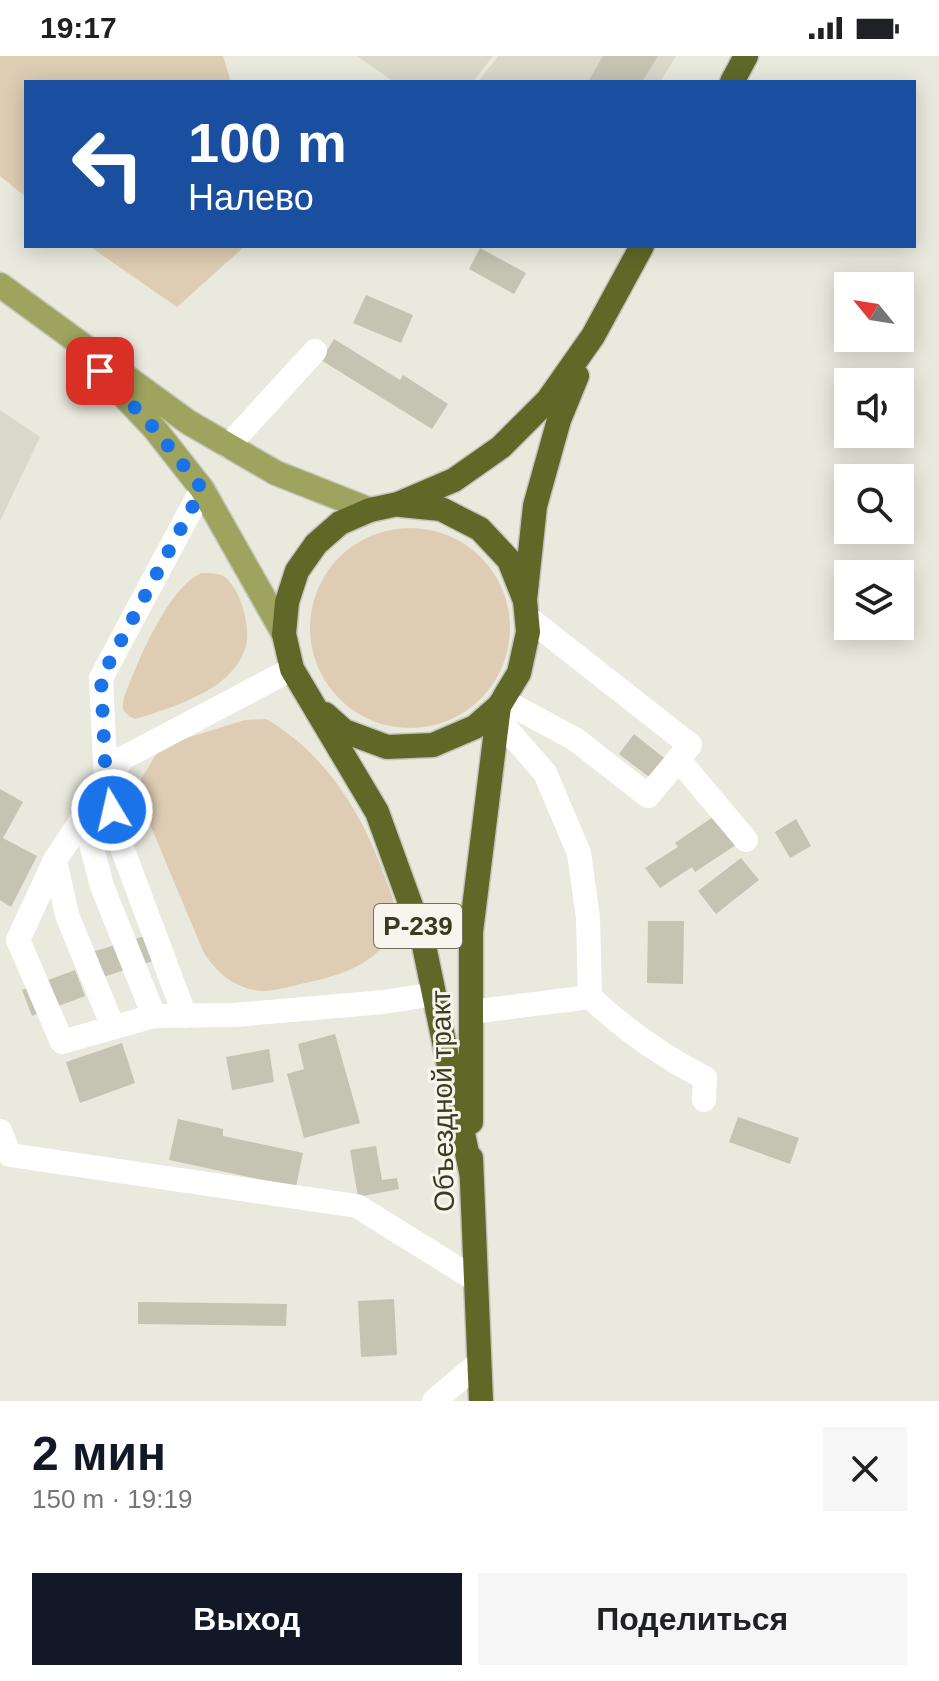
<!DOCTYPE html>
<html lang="ru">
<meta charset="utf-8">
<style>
body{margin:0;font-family:Arial,sans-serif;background:#f6f6f6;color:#202124;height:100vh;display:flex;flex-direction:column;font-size:30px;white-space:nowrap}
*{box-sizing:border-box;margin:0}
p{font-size:26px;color:#757577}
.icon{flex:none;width:44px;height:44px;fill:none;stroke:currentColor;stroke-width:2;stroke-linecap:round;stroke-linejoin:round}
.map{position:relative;height:1345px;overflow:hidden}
.sheet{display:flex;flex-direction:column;background:#fff;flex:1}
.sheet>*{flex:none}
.banner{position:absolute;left:24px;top:24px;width:892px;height:168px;border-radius:0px;box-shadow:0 4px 20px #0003;background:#1a4fa0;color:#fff;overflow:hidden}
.needle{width:52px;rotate:300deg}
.controls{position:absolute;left:834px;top:216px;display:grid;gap:16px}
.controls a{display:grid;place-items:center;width:80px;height:80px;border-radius:0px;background:#fff;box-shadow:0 4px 20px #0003;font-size:40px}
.pin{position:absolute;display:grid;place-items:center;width:68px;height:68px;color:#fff;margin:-34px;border-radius:16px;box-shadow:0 4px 12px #0006}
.me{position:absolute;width:88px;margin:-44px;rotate:351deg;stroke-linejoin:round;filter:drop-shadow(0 0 6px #0008)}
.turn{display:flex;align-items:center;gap:28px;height:168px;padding:0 32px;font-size:36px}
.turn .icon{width:104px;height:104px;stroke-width:2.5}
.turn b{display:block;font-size:56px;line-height:68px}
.round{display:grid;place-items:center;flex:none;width:84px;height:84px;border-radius:0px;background:#f6f6f6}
.summary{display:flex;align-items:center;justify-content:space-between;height:136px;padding:0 32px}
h1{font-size:48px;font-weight:800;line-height:60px;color:#111827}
.cta{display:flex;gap:16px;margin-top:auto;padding:16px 32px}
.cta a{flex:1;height:92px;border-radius:0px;background:#111827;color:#fff;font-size:32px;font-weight:800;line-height:92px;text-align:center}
.cta a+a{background:#f6f6f6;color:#202124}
.status{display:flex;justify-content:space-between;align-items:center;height:56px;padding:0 40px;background:#fff;direction:ltr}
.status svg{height:22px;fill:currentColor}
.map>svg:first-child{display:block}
.built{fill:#dad8cb}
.green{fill:#decdb4}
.building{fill:#c5c3b2}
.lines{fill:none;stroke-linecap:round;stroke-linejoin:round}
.major-casing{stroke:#c4c4bc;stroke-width:27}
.highway-casing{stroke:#c4c4bc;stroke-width:27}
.minor{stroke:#fff;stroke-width:24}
.major{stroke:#9ea35e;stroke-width:24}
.highway{stroke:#606828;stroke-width:24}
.route{stroke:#1a73e8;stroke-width:14;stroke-dasharray:0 25.2}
.labels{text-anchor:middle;stroke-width:6;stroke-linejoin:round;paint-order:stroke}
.shield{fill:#f7f5ed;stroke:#72725c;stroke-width:2}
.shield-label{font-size:26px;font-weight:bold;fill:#393a1e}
.street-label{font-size:28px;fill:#393a1e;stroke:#f7f5ed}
</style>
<div class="status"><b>19:17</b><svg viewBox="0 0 49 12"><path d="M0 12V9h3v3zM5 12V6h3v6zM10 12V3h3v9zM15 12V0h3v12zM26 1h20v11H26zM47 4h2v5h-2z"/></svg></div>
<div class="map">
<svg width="939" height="1345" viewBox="0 0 939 1345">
<rect width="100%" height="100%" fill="#eae9dd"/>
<g class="built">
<polygon points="357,0 493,0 473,26 394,26"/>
<polygon points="498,0 676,0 660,26 478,26"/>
<polygon points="0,354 40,381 0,465"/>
</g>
<g class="green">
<polygon points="0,0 223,0 231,26 26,26 26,141 0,120"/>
<polygon points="89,190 245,190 177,251"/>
<circle cx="410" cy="572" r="100"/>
<path d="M201 517C209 517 217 516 225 521 240 533 249 566 247 584 246 596 238 609 230 617 211 639 163 655 135 663 124 658 121 654 124 642 137 607 167 533 201 517Z"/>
<path d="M266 663C326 698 362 757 385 821 390 835 398 851 394 867 383 911 333 921 296 929 284 932 267 937 254 934 231 929 215 915 203 895L149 766 141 743V723L159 694 177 685 245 664Z"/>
</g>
<g class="building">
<polygon points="603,0 658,0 642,26 588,26"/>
<polygon points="480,192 526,217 514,238 469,213"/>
<polygon points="366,239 413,259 401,287 353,267"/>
<polygon points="334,283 400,324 403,319 448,348 432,373 321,304"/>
<polygon points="634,678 668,705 653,724 619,698"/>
<polygon points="0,733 23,746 3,782 37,800 11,851 0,844"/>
<polygon points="716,759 736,789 695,816 692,811 660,832 645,812 678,791 675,787"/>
<polygon points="796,763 811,790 790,802 775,776"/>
<polygon points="741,802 759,824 716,858 698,835"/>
<polygon points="648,865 684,865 683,928 647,927"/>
<polygon points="145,880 153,905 100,922 92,896"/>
<polygon points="75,914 85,940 32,960 22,934"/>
<polygon points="335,978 360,1067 304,1082 287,1018 304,1013 298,988"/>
<polygon points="122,987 135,1027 80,1047 66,1006"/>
<polygon points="269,993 274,1026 232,1034 226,1001"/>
<polygon points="738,1061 799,1082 790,1108 729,1086"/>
<polygon points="178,1063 223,1073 223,1080 303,1097 296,1131 169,1104"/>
<polygon points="376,1090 382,1124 397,1122 399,1133 358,1141 350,1094"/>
<polygon points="394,1243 397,1299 361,1301 358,1245"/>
<polygon points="138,1246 287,1248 286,1270 138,1268"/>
</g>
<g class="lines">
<g class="major-casing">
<g id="major">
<polyline points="0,229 188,366 276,417 370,454"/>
<polyline points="105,320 154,372 202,433 284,578"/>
</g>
</g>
<g class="highway-casing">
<g id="highway">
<polyline points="732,26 746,0"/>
<polyline points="401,449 441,453 480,473 509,504 524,542"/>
<polyline points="325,658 344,675 387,691 433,689 475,671 499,650 519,617 528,576 525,544 535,450 559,364 577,320"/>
<polyline points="471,1066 471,876 499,650"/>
<polyline points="471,1102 481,1345"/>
<polyline points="471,1116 422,880 377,756 292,613 284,578 287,546 297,515 316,488 340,467 370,454 398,448 454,424 501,391 548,344 593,280 642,190"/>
</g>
</g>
<g class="minor">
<polyline points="228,390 315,295"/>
<polyline points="292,613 123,702 55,804 18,884 62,986 154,960 234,959 384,946 434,938"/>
<polyline points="502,644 575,683 648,740 690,689 527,561"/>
<polyline points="678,703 746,784"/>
<polyline points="84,761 102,830 154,960"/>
<polyline points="55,804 67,859 113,971"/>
<path d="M590 941C625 974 662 1000 705 1022L704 1044"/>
<polyline points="471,956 590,941 588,862 579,797 545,717 497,662"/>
<polyline points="185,960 118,781 106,727 101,622 202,433"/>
<polyline points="0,1075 10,1099 357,1150 476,1224"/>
<polyline points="434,1345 479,1307"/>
</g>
<use href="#major" class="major"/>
<use href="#highway" class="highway"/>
</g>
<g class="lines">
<polyline class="route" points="100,315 154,372 202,433 101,622 106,727 112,754"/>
</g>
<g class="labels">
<rect class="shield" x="374" y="848" width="88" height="44" rx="6"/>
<g class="shield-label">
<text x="418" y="879">Р-239</text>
</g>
<g class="street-label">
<text transform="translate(442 1045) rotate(-91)" y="10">Объездной тракт</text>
</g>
</g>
</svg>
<div class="controls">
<a><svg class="needle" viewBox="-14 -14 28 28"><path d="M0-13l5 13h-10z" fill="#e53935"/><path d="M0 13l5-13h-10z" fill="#757577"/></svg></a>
<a><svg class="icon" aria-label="sound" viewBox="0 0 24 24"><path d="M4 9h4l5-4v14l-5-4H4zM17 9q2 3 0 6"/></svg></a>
<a><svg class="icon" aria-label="search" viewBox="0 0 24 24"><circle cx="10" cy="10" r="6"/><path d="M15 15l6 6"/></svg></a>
<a><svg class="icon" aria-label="layers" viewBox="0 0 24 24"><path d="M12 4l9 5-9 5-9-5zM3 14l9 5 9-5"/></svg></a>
</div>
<div class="pin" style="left:100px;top:315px;background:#d93025"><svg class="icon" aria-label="arrive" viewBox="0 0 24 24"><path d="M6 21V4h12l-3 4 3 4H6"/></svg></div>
<svg class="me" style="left:112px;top:754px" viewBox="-20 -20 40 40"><circle r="17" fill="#1a73e8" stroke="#fff" stroke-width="3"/><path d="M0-11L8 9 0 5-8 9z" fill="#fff"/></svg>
<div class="banner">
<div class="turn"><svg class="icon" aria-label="left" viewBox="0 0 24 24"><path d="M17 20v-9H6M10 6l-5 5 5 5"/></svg><div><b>100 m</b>Налево</div></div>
</div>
</div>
<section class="sheet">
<div class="summary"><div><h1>2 мин</h1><p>150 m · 19:19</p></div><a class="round"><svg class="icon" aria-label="close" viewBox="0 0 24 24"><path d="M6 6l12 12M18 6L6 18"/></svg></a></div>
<div class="cta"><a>Выход</a><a>Поделиться</a></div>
</section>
